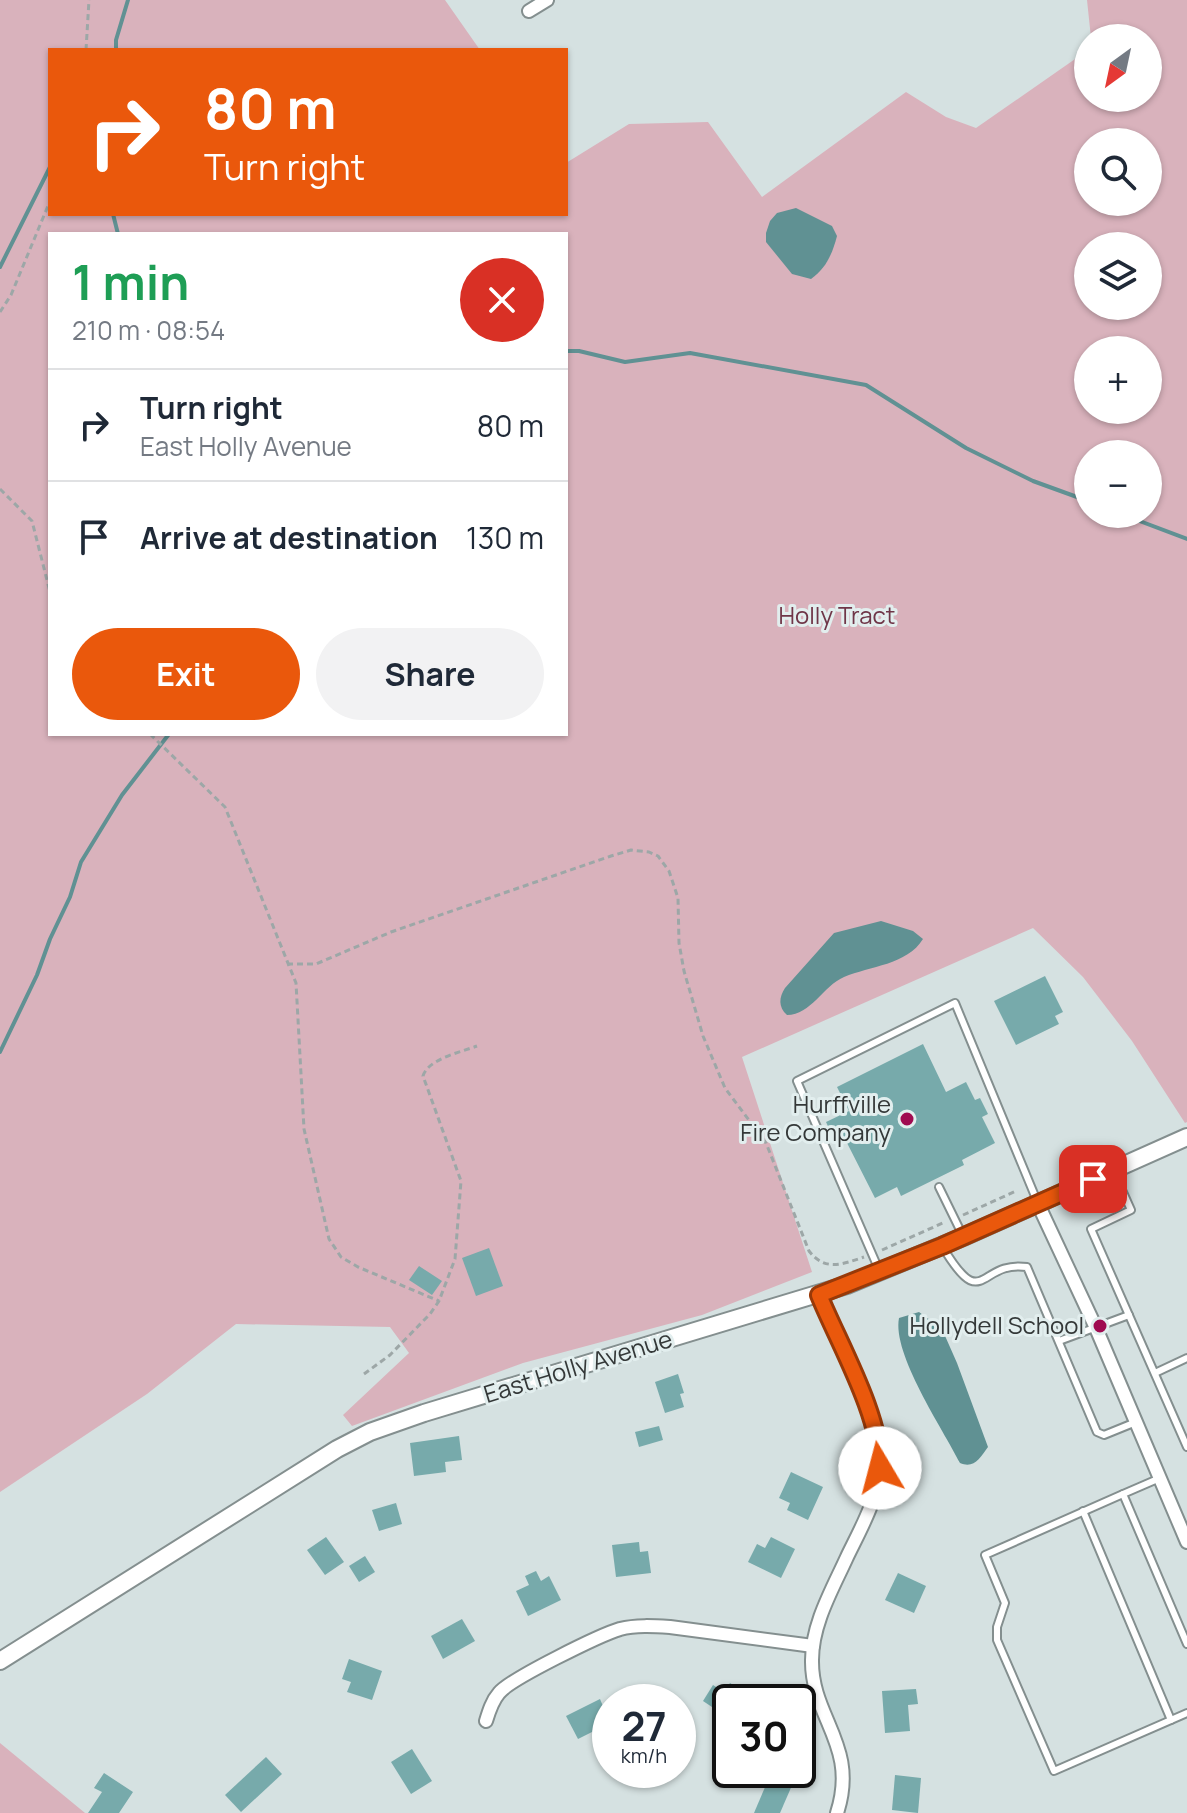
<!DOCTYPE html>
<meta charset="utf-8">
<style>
body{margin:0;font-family:Manrope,sans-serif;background:#f2f2f3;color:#1f2937;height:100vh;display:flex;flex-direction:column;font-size:30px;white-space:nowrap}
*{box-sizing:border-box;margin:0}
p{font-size:26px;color:#747a83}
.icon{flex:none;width:44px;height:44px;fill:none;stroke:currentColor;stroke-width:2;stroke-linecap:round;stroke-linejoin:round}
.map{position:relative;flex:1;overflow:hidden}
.side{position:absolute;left:48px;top:232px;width:520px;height:504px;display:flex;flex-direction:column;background:#fff;border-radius:0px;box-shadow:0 2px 6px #0004}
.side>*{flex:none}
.top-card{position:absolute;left:48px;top:48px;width:520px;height:168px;border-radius:0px;box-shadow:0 2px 6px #0004;background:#ea580c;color:#fff;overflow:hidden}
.needle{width:52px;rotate:213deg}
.buttons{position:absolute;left:1074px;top:24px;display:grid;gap:16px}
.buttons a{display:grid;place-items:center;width:88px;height:88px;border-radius:50%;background:#fff;box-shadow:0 2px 6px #0004;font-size:40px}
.speed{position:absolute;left:592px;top:1684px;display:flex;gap:16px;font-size:40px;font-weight:700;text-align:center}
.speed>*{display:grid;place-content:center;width:104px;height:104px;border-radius:50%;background:#fff;box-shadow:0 2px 6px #0004;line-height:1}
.speed small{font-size:20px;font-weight:400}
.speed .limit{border:4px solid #111;border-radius:12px;background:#fff;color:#111}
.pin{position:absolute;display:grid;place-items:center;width:68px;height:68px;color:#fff;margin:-34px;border-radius:16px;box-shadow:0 4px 12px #0006}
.me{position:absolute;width:88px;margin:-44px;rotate:352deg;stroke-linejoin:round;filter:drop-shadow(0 0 6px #0008)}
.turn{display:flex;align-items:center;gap:28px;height:168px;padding:0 24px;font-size:36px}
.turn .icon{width:104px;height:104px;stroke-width:2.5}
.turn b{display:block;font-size:56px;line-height:68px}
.round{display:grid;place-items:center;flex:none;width:84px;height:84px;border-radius:42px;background:#f2f2f3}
.summary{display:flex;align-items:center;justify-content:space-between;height:136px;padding:0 24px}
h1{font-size:48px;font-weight:700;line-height:60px;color:#1e9e55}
.button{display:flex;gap:16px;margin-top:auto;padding:16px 24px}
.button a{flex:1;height:92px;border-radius:48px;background:#ea580c;color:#fff;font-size:32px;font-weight:700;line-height:92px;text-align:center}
.button a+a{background:#f2f2f3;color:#1f2937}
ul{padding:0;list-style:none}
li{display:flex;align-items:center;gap:24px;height:112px;padding:0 24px;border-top:2px solid #e0e1e3}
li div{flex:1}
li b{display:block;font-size:30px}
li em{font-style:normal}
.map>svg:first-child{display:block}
.green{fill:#d9b2bc;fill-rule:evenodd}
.water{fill:#609193}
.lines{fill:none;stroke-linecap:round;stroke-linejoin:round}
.stream{stroke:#609193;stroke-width:4}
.building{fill:#77aaab}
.service-casing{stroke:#848f8f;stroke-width:10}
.minor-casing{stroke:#848f8f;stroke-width:16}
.tertiary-casing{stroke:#848f8f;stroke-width:20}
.path{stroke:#9da7a7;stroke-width:3;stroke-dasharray:6 4;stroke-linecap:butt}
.service{stroke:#fff;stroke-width:6}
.minor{stroke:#fff;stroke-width:12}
.tertiary{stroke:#fff;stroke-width:16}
.route-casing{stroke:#983908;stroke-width:20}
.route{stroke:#ea580c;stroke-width:14}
.poi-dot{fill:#a00b51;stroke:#e2eeee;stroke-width:3}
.labels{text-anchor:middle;stroke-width:6;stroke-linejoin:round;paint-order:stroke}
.park-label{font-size:24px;fill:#6f3648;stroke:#e2eeee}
.poi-label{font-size:24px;fill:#343838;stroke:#e2eeee;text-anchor:end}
.street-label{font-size:24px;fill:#343838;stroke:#e2eeee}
</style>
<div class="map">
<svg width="1187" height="1813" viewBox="0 0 1187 1813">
<rect width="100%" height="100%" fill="#d5e1e1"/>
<g class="green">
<path d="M0 0H445L480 50H50V214H566V163L629 124 708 122 762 197 906 92 946 117 976 128 1088 50V98H1148V38H1091L1087 0H1187V1122L1185 1123 1132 1041 1083 977 1033 928 742 1057 812 1272 702 1315 523 1363 352 1426 343 1415 409 1353 390 1327 236 1324 147 1394 0 1492ZM1088 142H1148V202H1088ZM50 234H566V734H50ZM1088 246H1148V306H1088ZM1088 350H1148V410H1088ZM1088 454H1148V514H1088Z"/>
<polygon points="0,1743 85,1813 0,1813"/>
</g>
<g class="water">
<path d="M796 208 832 226 837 236C832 255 826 268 811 279L792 274 766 242V233L770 221 777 213Z"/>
<path d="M881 921 913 931 923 939C907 965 870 966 844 977 823 986 811 1015 787 1015 778 1007 779 997 785 988L834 933Z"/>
<path d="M919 1312 942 1329 957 1363 988 1447C980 1458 974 1469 960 1463 943 1429 892 1354 899 1318Z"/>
</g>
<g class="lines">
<g class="stream">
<polyline points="116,50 116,40 128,0"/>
<polyline points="113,214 118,234"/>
<polyline points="0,267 50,167"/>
<polyline points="566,351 579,351 625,362 690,353 866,385 966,448 1033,481 1088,501"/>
<polyline points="1121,514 1187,539"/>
<polyline points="0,1052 37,975 50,939 70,897 81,862 122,795 169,734"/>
</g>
</g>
<g class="building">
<polygon points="1045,976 1063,1012 1055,1016 1059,1024 1016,1045 994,1001"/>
<polygon points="923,1044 946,1092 966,1082 975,1100 980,1098 988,1114 982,1117 995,1143 962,1160 964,1165 901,1196 897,1187 875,1198 845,1139 836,1143 826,1122 849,1111 837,1087"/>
<polygon points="489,1248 503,1286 476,1296 462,1258"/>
<polygon points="419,1266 442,1281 432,1295 409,1280"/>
<polygon points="678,1374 684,1393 680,1394 684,1407 665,1413 655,1382"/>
<polygon points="659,1426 663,1440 639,1447 635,1432"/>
<polygon points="459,1436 462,1460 445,1462 446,1472 414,1476 410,1443"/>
<polygon points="791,1472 823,1487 808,1520 787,1510 790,1503 779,1498"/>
<polygon points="396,1503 402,1524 379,1531 372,1510"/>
<polygon points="326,1537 344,1562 325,1575 307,1550"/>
<polygon points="771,1537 795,1549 781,1578 748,1562 757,1544 765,1548"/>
<polygon points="639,1542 640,1552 648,1551 651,1573 616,1577 612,1545"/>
<polygon points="365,1556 375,1572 359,1582 349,1566"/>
<polygon points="536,1571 541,1581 549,1576 561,1600 528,1616 516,1591 529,1585 525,1576"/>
<polygon points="898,1573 926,1586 914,1613 885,1600"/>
<polygon points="462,1619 475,1641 443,1659 431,1636"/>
<polygon points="349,1659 382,1671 372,1700 347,1692 351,1682 342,1679"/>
<polygon points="730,1683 760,1702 730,1702 730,1719 703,1701 713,1685 724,1692"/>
<polygon points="916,1689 918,1704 908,1705 910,1731 885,1733 882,1691"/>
<polygon points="600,1699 610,1723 578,1739 566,1716"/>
<polygon points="412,1749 432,1781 411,1794 391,1762"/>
<polygon points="266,1757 282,1774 241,1812 225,1795"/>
<polygon points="104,1773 133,1792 119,1813 88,1813 102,1792 94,1788"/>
<polygon points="771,1773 793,1783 780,1813 754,1813"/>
<polygon points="895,1775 921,1778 918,1813 892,1810"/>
</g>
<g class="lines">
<g class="service-casing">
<g id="service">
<polyline points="1114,1172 1131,1210 1091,1229 1187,1447"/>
<polyline points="939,1187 962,1234"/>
<path d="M942 1246C984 1316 978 1260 1027 1267L1097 1432 1104 1435 1136 1422"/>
<polyline points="879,1270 797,1081 955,1003 1037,1201"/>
<polyline points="1059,1341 1129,1315"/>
<polyline points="1155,1373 1187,1358"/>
<polyline points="1160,1478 1123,1494 1187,1644"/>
<polyline points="1123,1494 985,1555 1005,1603 997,1627 997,1640 1054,1771 1187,1713"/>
<polyline points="1083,1511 1171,1720"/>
</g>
</g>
<g class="minor-casing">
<g id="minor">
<polyline points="529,11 547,0"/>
<polyline points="1038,1204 1096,1328 1187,1542"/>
<path d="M819 1295C836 1336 883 1425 880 1466 878 1499 861 1528 847 1557 832 1590 812 1624 812 1660 811 1718 859 1745 837 1813"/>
<path d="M486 1721C489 1711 492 1701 499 1693 510 1679 600 1635 620 1629 636 1625 653 1626 670 1627L813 1646"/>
</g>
</g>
<g class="tertiary-casing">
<polyline id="tertiary" points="0,1661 337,1449 370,1432 424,1413 847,1285 963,1237 1187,1137"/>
</g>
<g class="path">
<polyline points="86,50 89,0"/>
<polyline points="0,312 11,295 50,201"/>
<polyline points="0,489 32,521 50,592"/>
<polyline points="150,734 225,807 296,983 304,1129 329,1239 341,1257 358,1267 439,1301"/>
<path d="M287 964H316L391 932 611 856 631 850 649 852 658 856 669 871 678 898 679 943 684 971 703 1036 725 1088 766 1143 809 1251C825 1272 843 1264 864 1257"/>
<polyline points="963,1215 1016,1191"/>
<polyline points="882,1250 945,1222"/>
<path d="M364 1374 390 1355 430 1314 439 1301 455 1259 461 1181 423 1076C428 1059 461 1052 477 1046"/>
</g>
<use href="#service" class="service"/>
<use href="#minor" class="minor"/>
<use href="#tertiary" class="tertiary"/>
</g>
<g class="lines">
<g class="route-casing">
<path id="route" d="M880 1468C881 1416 839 1344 819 1295L942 1246 1093 1179"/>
</g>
<use href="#route" class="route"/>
</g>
<g class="poi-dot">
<circle cx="907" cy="1119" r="8"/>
<circle cx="1100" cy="1326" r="8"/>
</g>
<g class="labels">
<g class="park-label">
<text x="837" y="624">Holly Tract</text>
</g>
<g class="poi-label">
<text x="891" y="1113">Hurffville<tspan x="891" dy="28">Fire Company</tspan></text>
<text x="1084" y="1334">Hollydell School</text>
</g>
<g class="street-label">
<text transform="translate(578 1367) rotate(-17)" y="8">East Holly Avenue</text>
</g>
</g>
</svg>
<div class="buttons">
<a><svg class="needle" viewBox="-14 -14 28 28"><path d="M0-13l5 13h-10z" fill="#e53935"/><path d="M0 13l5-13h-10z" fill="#747a83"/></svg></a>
<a><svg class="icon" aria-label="search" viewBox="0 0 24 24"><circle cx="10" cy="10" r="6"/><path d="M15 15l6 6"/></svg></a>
<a><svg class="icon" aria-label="layers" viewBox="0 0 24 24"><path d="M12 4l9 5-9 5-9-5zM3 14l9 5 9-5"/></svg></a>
<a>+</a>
<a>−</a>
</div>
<div class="speed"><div>27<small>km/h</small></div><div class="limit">30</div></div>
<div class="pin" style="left:1093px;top:1179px;background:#d93025"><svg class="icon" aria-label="arrive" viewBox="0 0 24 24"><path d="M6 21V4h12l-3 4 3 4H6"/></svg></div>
<svg class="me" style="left:880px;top:1468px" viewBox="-20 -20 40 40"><circle r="19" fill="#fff"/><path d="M0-13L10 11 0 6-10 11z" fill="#ea580c"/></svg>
<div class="top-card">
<div class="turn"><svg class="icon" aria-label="right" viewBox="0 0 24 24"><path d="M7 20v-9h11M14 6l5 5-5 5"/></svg><div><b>80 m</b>Turn right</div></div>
</div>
<section class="side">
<div class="summary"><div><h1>1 min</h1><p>210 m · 08:54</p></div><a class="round" style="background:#d93025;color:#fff"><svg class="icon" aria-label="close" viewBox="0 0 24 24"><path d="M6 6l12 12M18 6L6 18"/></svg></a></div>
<ul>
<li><svg class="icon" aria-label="right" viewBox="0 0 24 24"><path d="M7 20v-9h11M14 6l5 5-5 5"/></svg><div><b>Turn right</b><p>East Holly Avenue</p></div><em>80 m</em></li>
<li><svg class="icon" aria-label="arrive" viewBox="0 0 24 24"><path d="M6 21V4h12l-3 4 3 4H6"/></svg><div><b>Arrive at destination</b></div><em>130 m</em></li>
</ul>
<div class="button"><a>Exit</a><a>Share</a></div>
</section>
</div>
